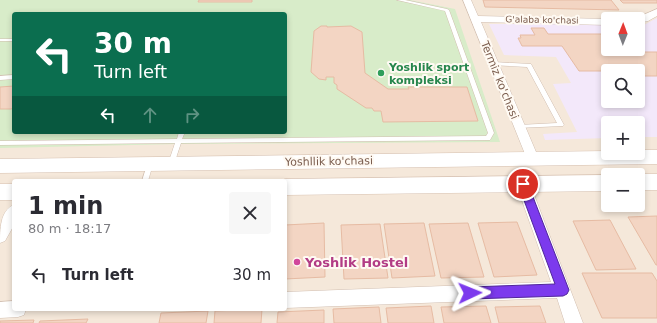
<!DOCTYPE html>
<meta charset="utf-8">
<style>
body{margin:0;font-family:"DejaVu Sans",sans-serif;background:#f7f7f7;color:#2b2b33;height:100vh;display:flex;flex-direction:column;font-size:15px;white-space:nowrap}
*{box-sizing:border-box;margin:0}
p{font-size:13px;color:#7c7c81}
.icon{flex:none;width:22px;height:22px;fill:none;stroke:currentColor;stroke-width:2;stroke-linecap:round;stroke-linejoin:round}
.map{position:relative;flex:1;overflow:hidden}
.side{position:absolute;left:12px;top:179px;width:275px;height:132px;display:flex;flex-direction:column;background:#fff;border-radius:4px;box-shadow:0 2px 6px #0003}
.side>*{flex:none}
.guide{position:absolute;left:12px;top:12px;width:275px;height:122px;border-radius:4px;box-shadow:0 2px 6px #0003;background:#0b6e4f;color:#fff;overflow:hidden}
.needle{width:26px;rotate:1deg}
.controls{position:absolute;left:601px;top:12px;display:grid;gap:8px}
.controls a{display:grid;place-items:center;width:44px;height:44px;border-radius:4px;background:#fff;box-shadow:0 2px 6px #0003;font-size:20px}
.pin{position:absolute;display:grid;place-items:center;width:34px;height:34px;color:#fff;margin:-17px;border:2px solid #fff;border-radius:50%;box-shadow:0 1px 4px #0007}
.me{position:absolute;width:44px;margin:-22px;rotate:88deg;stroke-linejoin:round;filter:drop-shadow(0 0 3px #0008)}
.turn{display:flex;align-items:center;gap:14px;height:84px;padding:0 16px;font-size:18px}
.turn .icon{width:52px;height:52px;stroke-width:2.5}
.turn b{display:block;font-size:28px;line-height:34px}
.lanes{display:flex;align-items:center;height:38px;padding:0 16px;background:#0003;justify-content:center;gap:20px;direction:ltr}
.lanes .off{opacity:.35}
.round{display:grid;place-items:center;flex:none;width:42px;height:42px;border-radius:4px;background:#f7f7f7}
.summary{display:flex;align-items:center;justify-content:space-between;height:68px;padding:0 16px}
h1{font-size:24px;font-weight:700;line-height:30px}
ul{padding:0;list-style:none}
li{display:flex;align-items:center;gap:12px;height:56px;padding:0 16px}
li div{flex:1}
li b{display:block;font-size:15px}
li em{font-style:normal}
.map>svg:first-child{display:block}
.residential{fill:#f5e8da;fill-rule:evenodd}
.education{fill:#f3e8fa;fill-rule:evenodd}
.green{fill:#d8ecc9;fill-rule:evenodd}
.building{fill:#f3d5c3;stroke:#e6bba3}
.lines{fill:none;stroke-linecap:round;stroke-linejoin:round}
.service-casing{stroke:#d1beb0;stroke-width:1}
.minor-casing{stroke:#d1beb0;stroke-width:1}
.secondary-casing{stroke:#d6c0b0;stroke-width:1}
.service{fill:#fff;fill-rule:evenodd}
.minor{fill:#fff;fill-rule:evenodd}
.secondary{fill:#fff;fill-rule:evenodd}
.route{fill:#7c3aed;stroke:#51269a}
.leisure-dot{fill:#2e9e5b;stroke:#fffaf3;stroke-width:1.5}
.hotel-dot{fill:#d1479c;stroke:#fffaf3;stroke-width:1.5}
.labels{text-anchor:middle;stroke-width:4;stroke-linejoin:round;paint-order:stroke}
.far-street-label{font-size:9px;fill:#7a5c4d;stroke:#fffaf3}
.leisure-label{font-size:11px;font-weight:bold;fill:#27864d;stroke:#fffaf3;text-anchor:start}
.street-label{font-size:11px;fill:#7a5c4d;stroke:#fffaf3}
.near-hotel-label{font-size:13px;font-weight:bold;fill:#b23c85;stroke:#fffaf3;text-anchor:start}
</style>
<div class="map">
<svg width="657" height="323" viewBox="0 0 657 323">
<rect width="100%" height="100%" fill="#fdf6ec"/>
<path class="residential" d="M0 0H657V323H0ZM14 14H285V132H14ZM608 19H638V49H608ZM608 71H638V101H608ZM608 123H638V153H608ZM608 175H638V205H608ZM14 181H285V309H14Z"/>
<path class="education" d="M657 18V137H638V123H608V138L545 140 543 134 577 132 553 84 571 83 556 57 504 55 489 24H608V49H638V25L642 26ZM608 71H638V101H608Z"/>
<path class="green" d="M0 0H410L455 9 500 142 178 144 0 148ZM14 14H285V132H14Z"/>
<g class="building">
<polygon points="199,0 252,0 252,2 198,2"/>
<polygon points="483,0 611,0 619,10 485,7"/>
<polygon points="620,0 657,0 657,3 623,3"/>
<polygon points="321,26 327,26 327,27 351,26 362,32 365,73 388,89 409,89 408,87 467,87 478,121 383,122 381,111 374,111 372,108 366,108 337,89 337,85 334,83 334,77 326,77 326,80 319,79 311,72 314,31"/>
<polygon points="531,28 544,28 548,34 608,34 608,49 628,49 633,55 641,55 639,52 657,52 657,76 638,76 638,71 579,71 562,46 522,46 518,38 521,38 520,35 535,35"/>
<polygon points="14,86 14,108 11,109 0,109 0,87"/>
<polygon points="657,216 657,265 656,265 628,217"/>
<polygon points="610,220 636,269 596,270 573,221"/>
<polygon points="517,222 537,275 494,277 478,223"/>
<polygon points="324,223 325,277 285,279 285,225"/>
<polygon points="424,223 435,276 392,278 384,224"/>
<polygon points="468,223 484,277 441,278 429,224"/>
<polygon points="380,224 388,278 344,279 341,225"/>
<polygon points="582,273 652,273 657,281 657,318 602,318"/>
<polygon points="431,306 434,323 388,323 386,308"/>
<polygon points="486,306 491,323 444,323 441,307"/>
<polygon points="540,306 546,323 499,323 495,307"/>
<polygon points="379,307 381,323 334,323 333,309"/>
<polygon points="262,309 261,323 214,323 215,311"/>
<polygon points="324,310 324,323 277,323 278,312"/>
<polygon points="208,311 206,323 159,323 161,313"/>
<polygon points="88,319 86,323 39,323 40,321"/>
<polygon points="34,320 33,323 0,323 0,321"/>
</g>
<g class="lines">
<g class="service-casing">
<g id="service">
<polygon points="397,0 405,0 447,9 449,10 494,133 490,140 181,143 174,164 173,166 169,166 168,164 175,143 0,145 0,141 177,139 179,132 185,132 182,139 486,136 488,133 445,11"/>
<rect x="0" y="39" width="14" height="2"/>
<polygon points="493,62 531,64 564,125 563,126 517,128 516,127 519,125 557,123 527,67 491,65 491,64"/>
<polygon points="14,75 14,79 0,80 0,76"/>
<polygon points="148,162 152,162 153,164 148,181 142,181"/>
</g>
</g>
<g class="minor-casing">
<g id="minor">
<polygon points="463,0 471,0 478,16 608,19 608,25 481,22 539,159 538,163 533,164 528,163 527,159"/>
<polygon points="657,9 657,16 648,21 638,23 638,19 634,19"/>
<polygon points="523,178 528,180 530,184 583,323 565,323 557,298 285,308 285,292 551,282 516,184 518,180"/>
<path d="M14 205V225L5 241 0 243C0 230 0 210 14 205Z"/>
<polygon points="14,301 14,309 26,309 24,315 18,317 0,318 0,302"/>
</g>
</g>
<g class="secondary-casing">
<g id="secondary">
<polygon points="638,150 657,150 657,164 0,173 0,159 608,151 608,153 638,153"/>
<polygon points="638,174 657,174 657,190 638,190 638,175 635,175"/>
<polygon points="608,175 608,191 285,195 285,181 279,181 285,179"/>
<rect x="0" y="184" width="14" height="16"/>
</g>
</g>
<use href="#service" class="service"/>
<use href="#minor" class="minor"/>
<use href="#secondary" class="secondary"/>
</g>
<polygon class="route" points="523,180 526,181 528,184 569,290 567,294 563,296 470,299 466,297 465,293 466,289 470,287 555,284 518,184 520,181"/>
<circle class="leisure-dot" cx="381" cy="73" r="4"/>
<circle class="hotel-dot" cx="297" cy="262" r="4"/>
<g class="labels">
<g class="far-street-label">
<text transform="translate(542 20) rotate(1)" y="3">G'alaba ko'chasi</text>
</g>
<g class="leisure-label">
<text x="389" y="71">Yoshlik sport<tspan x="389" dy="13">kompleksi</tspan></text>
</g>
<g class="street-label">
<text transform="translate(500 80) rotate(68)" y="4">Termiz ko'chasi</text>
<text transform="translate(329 161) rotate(-1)" y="4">Yoshllik ko'chasi</text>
</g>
<g class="near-hotel-label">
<text x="305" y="267">Yoshlik Hostel</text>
</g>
</g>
</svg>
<div class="controls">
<a><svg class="needle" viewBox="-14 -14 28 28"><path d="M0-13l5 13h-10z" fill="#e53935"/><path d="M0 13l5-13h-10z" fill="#7c7c81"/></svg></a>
<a><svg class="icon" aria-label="search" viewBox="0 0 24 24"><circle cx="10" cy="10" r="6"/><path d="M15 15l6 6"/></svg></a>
<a>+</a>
<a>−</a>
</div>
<div class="pin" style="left:523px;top:184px;background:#d93025"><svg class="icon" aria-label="arrive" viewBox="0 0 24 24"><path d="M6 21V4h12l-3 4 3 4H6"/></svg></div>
<svg class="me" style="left:470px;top:293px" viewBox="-20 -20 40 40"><path d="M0-17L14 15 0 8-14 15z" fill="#7c3aed" stroke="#fff" stroke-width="4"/></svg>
<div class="guide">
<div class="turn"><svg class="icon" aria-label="left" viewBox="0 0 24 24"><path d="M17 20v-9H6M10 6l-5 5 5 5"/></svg><div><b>30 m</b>Turn left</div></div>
<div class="lanes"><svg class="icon" aria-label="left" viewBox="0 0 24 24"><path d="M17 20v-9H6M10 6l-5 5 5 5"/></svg><svg class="icon off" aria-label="ahead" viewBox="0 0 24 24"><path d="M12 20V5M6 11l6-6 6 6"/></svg><svg class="icon off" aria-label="right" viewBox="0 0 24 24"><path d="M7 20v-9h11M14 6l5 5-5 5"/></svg></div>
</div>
<section class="side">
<div class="summary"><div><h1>1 min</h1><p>80 m · 18:17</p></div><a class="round"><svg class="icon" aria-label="close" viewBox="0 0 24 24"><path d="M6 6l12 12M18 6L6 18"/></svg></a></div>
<ul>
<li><svg class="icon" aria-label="left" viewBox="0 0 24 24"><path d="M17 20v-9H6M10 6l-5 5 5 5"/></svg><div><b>Turn left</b></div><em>30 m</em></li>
</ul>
</section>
</div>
